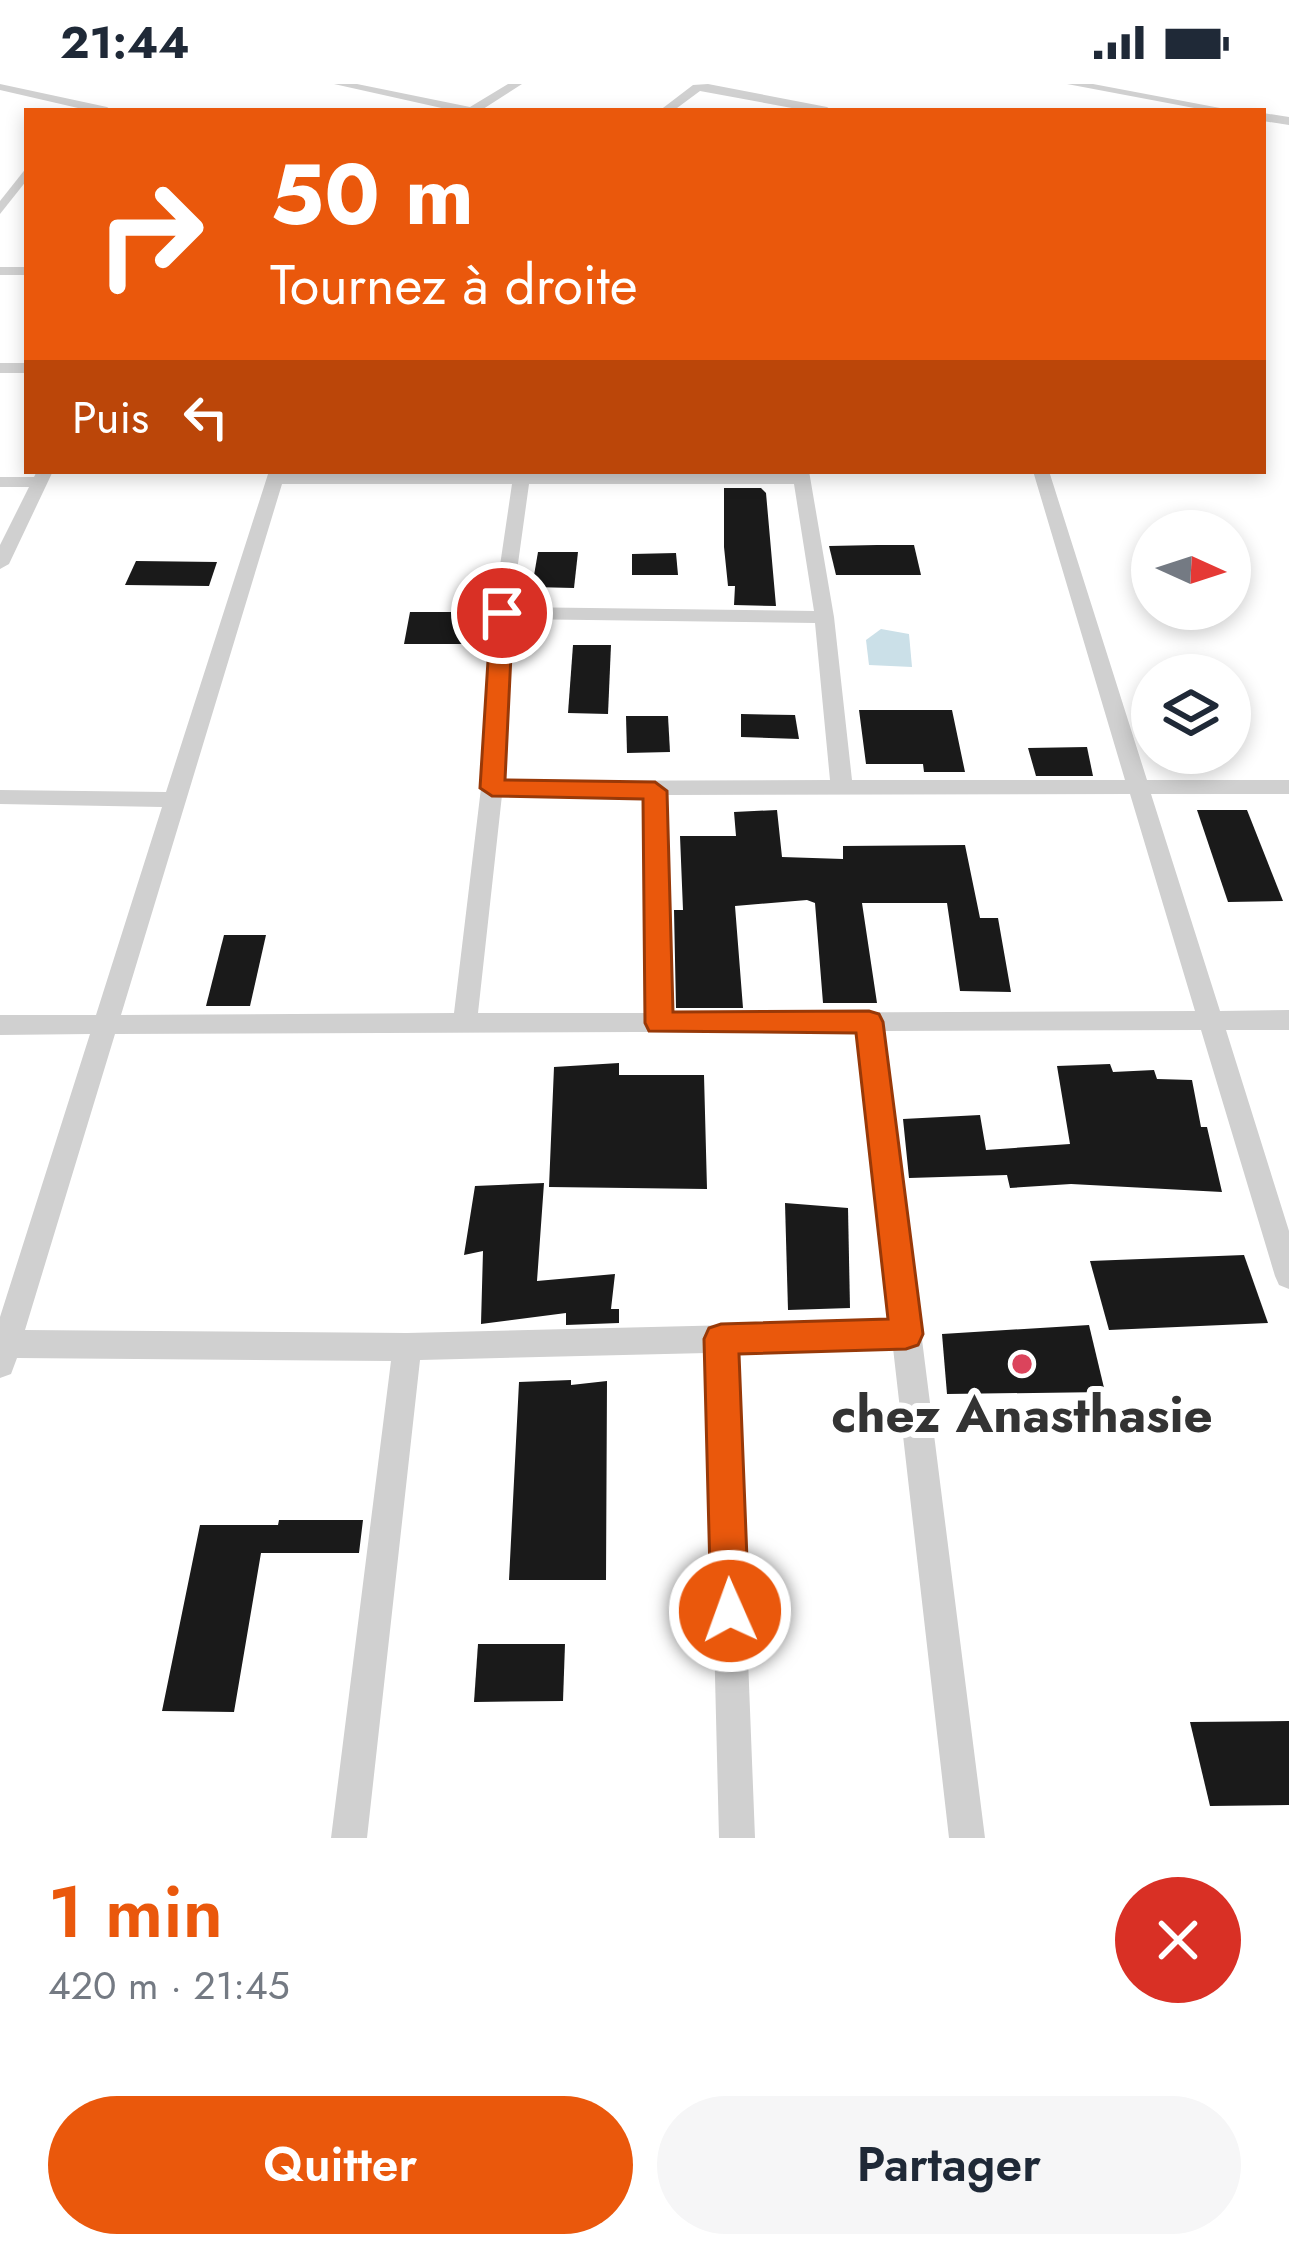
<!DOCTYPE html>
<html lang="fr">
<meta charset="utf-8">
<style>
body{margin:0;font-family:Jost,sans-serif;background:#f6f6f7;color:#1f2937;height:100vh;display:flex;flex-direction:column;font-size:45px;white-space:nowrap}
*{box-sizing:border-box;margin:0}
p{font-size:39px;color:#747a83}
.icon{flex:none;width:66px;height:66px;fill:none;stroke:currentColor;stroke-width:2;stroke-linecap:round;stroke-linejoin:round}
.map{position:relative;height:1754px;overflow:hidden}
.panel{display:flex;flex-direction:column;background:#fff;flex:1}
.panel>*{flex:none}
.hud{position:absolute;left:24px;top:24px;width:1242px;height:366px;border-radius:0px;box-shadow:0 6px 18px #0003;background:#ea580c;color:#fff;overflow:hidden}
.needle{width:78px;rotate:93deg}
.tools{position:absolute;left:1131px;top:426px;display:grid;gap:24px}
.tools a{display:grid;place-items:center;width:120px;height:120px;border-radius:50%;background:#fff;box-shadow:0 6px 18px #0003;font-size:60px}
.pin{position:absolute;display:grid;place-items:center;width:102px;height:102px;color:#fff;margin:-51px;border:6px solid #fff;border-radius:50%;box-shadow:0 3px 12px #0007}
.me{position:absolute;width:132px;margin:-66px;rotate:358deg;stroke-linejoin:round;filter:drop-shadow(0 0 9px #0008)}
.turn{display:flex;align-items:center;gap:42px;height:252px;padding:0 48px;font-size:54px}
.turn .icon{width:156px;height:156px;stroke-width:2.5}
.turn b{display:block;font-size:84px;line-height:102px}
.then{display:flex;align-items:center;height:114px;padding:0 48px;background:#0003;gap:24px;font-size:45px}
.round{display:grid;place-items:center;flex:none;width:126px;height:126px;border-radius:63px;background:#f6f6f7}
.overview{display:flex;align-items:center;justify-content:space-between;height:204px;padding:0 48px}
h1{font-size:72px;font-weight:600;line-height:90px;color:#ea580c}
.primary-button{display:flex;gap:24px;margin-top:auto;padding:24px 48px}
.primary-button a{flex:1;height:138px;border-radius:72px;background:#ea580c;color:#fff;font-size:48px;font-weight:600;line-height:138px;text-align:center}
.primary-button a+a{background:#f6f6f7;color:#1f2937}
.status{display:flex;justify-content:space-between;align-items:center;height:84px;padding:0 60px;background:#fff;direction:ltr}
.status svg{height:33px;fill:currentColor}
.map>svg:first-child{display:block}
.water{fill:#cbe0e8}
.building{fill:#1a1a1a}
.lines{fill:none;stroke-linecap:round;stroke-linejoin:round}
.minor{fill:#d0d0d0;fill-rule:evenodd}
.route{fill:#ea580c;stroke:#983908;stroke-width:3}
.poi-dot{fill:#db445c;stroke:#fff;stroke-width:4.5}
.labels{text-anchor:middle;stroke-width:12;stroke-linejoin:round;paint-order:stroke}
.near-poi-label{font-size:51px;font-weight:bold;fill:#333;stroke:#fff}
</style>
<div class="status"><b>21:44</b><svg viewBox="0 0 49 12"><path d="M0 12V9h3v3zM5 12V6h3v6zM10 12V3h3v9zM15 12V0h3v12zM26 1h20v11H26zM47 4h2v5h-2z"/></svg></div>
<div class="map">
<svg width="1289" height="1754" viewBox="0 0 1289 1754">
<rect width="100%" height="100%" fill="#fff"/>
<polygon class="water" points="881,545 909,550 912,583 869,581 866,556"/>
<g class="building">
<polygon points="724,404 761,404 766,409 776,522 734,521 735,502 728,502 724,463"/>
<polygon points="877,461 914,461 921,491 836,491 829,462"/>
<polygon points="538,468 578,468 574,504 532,503"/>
<polygon points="676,469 678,491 632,491 632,470"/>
<polygon points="136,477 217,478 209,502 125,501"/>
<polygon points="410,528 481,528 477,560 404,560"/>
<polygon points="573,561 611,561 608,630 568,629"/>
<polygon points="859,626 952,626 965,688 924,688 923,680 866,680"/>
<polygon points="741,630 795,631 799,655 741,653"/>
<polygon points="626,632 668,632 670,668 627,669"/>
<polygon points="1087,663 1093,692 1036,692 1028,664"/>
<polygon points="777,726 782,773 843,775 843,762 965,761 980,834 998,834 1011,908 960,907 947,819 862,819 877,919 823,919 815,819 807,816 735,822 743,924 676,924 674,826 683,826 680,752 736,752 734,728"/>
<polygon points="1197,726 1247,726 1283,817 1228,818"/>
<polygon points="224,851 266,851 250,922 206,922"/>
<polygon points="619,979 619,991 704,991 707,1105 549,1103 554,983"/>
<polygon points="1110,980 1113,988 1154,986 1157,995 1192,996 1201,1043 1207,1043 1222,1108 1071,1100 1010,1104 1007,1091 909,1094 903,1035 980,1031 986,1066 1070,1060 1057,982"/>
<polygon points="544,1099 537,1197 615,1190 611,1225 619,1225 619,1239 566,1241 566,1229 481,1240 483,1167 464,1171 475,1102"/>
<polygon points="785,1119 848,1124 850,1224 788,1226"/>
<polygon points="1244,1171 1268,1239 1109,1246 1090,1177"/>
<polygon points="1089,1241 1105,1308 947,1310 942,1250"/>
<polygon points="571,1296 571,1301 607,1297 606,1496 509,1496 519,1298"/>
<polygon points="279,1436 363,1436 359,1469 261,1469 234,1628 162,1627 200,1441 278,1441"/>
<polygon points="478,1560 565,1560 563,1617 474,1618"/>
<polygon points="1289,1637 1289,1721 1210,1722 1190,1638"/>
</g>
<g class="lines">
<g class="minor">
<polygon points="0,0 107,23 113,27 91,27 0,6"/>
<polygon points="334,0 357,0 470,23 508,0 522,0 480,27 455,27"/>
<polygon points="708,0 827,23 833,27 808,27 700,7 673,27 659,27 693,1"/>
<polygon points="1067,0 1093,0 1236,27 1210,27"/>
<polygon points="1263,29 1289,33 1289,41 1263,37"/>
<polygon points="27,83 27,96 0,130 0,117"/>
<rect x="0" y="183" width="27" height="8"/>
<rect x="0" y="279" width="27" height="10"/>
<polygon points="37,387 53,387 9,480 0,485 0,461 29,403 0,403 0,393 34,393"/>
<path d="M269 387H809L834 533 852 696H1125L1033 387H1049L1147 696H1289V710H1151L1220 927 1289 926V946H1226L1289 1147V1205L1279 1201 1275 1192 1201 946 883 947 985 1754H949L893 1264 736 1268 755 1754H719L707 1269 420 1276 367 1754H331L391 1277 17 1274 11 1290 0 1294V1233L90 950 0 951V931H96L162 723 0 720V706L166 708ZM282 400H512L493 529 481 704 454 929 121 931ZM529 400H794L814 527 512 523ZM511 535 815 539 830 696 503 697ZM1130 710 1195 927 672 929 666 711ZM502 711H644L647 929H478ZM858 947 890 1237 407 1249 25 1246 115 950Z"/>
</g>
</g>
<polygon class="route" points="502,522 513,529 505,696 655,698 667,707 673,928 869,927 879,930 883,938 923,1250 918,1261 906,1265 739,1270 749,1527 743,1541 730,1546 716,1541 711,1527 704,1255 709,1244 721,1240 888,1235 856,949 649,947 645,939 643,715 492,712 480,704 491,529"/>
<circle class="poi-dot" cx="1022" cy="1280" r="12"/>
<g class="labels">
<g class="near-poi-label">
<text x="1022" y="1348">chez Anasthasie</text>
</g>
</g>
</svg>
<div class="tools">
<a><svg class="needle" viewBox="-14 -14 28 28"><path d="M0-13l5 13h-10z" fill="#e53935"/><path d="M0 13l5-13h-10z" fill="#747a83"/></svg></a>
<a><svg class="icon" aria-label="layers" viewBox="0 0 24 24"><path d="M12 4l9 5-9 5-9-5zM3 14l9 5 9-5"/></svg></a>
</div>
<div class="pin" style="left:502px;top:529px;background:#d93025"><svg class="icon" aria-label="arrive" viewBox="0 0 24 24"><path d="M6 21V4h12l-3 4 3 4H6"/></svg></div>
<svg class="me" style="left:730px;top:1527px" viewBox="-20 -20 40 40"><circle r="17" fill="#ea580c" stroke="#fff" stroke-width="3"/><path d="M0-11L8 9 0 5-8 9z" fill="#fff"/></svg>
<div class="hud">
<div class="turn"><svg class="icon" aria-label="right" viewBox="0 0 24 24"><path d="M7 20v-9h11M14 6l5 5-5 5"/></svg><div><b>50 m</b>Tournez à droite</div></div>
<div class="then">Puis<svg class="icon" aria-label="left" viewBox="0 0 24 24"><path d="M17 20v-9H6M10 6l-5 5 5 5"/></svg></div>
</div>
</div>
<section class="panel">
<div class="overview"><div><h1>1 min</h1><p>420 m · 21:45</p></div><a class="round" style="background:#d93025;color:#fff"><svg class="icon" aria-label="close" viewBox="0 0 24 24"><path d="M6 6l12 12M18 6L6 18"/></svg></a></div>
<div class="primary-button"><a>Quitter</a><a>Partager</a></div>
</section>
